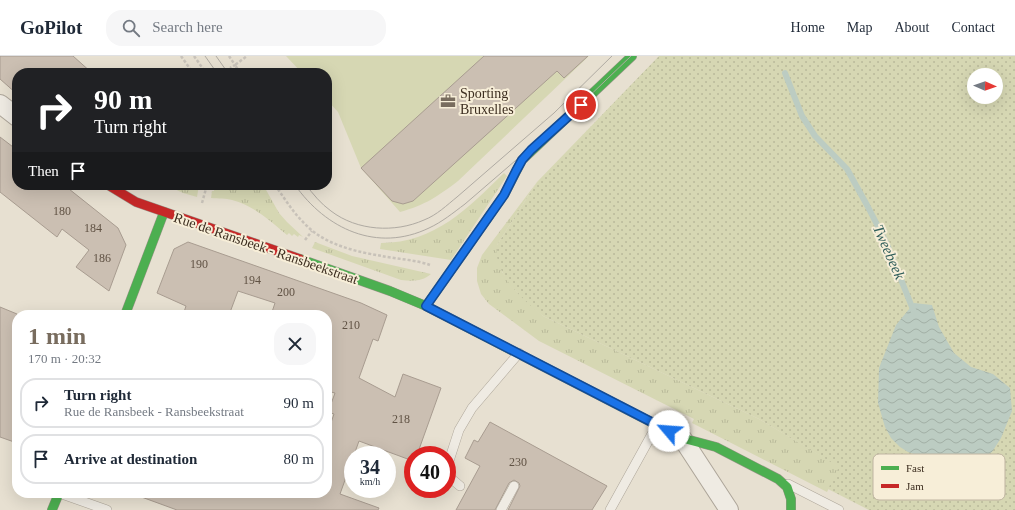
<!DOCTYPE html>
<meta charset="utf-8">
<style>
body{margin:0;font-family:"Times New Roman",serif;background:#f6f6f7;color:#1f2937;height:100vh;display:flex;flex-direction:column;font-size:15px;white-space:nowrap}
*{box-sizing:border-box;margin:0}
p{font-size:13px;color:#747a83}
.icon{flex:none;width:22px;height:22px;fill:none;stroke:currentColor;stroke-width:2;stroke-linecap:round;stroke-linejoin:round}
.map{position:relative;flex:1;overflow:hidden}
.details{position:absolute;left:12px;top:254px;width:320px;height:188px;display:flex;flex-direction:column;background:#fff;border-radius:16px;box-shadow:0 4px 16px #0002}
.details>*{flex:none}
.top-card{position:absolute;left:12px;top:12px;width:320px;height:122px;border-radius:16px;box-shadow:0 4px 16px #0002;background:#202124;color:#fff;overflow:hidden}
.needle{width:26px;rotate:92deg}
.fabs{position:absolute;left:967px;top:12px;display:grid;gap:8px}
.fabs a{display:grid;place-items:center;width:36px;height:36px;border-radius:50%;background:#fff;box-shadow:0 4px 16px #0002;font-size:20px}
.speed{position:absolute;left:344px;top:390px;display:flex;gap:8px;font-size:20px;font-weight:700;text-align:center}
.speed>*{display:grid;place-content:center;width:52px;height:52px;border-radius:50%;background:#fff;box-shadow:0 4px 16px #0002;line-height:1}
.speed small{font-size:10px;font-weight:400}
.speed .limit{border:6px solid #d22;background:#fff;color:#111}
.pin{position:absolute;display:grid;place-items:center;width:34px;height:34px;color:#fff;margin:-17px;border:2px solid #fff;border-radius:50%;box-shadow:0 1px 4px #0007}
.me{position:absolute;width:44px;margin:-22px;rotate:297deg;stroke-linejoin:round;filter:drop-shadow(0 0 3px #0008)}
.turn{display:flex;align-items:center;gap:14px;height:84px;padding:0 16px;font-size:18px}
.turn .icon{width:52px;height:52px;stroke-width:2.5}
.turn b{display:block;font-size:28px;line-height:34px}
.then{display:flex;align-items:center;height:38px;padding:0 16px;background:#0003;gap:8px;font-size:15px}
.round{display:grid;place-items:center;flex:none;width:42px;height:42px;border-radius:16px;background:#f6f6f7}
.headline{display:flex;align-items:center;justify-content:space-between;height:68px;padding:0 16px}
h1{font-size:24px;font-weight:700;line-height:30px;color:#786c5e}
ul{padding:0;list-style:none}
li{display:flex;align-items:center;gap:12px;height:50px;margin:0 8px 6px;padding:0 8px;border:2px solid #e0e1e3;border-radius:16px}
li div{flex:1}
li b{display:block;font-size:15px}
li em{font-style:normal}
header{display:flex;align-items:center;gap:24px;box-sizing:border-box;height:56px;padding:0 20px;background:#fff;border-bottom:1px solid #e0e1e3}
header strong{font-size:19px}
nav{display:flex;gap:22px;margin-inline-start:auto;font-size:14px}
.search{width:280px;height:36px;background:#f6f6f7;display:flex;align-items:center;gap:10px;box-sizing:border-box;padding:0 14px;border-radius:16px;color:#747a83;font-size:15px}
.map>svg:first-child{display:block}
.grass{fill:url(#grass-tufts)}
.park{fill:url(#park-dots);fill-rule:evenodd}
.garden{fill:#d6d7b3}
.water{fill:url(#water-waves)}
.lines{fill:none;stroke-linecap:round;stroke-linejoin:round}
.stream{stroke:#bcccc2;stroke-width:6}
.building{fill:#cbbfb2;stroke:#a89c90}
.lane-casing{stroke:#ada599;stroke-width:10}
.street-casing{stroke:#ada599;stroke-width:20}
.fast-casing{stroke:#9c958a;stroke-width:10}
.jam-casing{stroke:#9c958a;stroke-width:10}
.path{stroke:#c8c2b9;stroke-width:2.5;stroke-dasharray:3 2;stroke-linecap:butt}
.lane{stroke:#efebe3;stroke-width:9}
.street{stroke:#efebe3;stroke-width:18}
.fast{stroke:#4caf50;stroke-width:9}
.jam{stroke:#c62828;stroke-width:9}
.tram{stroke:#afaaa2;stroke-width:1}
.route-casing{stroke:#114b97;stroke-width:10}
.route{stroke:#1a73e8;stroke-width:7}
.labels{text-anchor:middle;stroke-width:4;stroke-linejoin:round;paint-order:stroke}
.number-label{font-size:12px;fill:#605244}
.poi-label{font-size:14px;fill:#3d2e20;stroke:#f7eed8;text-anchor:start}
.street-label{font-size:14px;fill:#3d2e20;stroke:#f7eed8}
.water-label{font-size:15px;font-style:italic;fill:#2f5d5a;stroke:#f7eed8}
.key{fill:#f7eed8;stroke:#bfb4a1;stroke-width:1}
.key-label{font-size:11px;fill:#3d2e20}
</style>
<header>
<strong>GoPilot</strong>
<div class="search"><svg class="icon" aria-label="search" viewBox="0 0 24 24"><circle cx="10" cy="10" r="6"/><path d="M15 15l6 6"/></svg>Search here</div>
<nav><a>Home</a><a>Map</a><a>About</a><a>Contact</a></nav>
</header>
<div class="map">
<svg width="1015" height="454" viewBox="0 0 1015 454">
<defs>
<pattern id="grass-tufts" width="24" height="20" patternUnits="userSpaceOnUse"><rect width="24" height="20" fill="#d6d7b3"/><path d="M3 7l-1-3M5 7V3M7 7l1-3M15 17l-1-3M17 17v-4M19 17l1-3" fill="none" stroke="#b9b99a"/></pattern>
<pattern id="park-dots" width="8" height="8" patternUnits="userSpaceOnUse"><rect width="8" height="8" fill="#d6d7b3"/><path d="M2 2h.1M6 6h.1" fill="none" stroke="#b9b99a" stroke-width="1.8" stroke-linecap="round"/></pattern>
<pattern id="water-waves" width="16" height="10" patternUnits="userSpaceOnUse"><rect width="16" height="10" fill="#bcccc2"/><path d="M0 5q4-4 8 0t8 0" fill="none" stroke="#a2b0a6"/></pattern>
</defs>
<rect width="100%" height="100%" fill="#e7e0d1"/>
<g class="grass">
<path d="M504 117 507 120 451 204 380 193 381 187C435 187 468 152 504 117Z"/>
<polygon points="537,126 497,189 502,216 516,235 543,260 759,363 840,411 827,436 692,367 694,363 539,285 489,248 481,238 477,225 477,212 482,199"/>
<polygon points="166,129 199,129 197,141 183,137"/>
<path d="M214 129H260L262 133 265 132 279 157 287 166 303 181 299 179 298 181 294 178 292 180 289 177 287 179C270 165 255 150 232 144 226 142 218 143 211 142L212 135H214Z"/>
<path d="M315 186 352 200 431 218C422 226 412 225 401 224L312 192Z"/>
</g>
<path class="park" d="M659 0H1015V454H869L828 433 839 411 759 363 543 260C524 244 502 226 497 201 496 197 497 193 497 189L537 126ZM974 19H996V41H974Z"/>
<path class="garden" d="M286 0H589L458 125C437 141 425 149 400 156L361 112 338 56 327 44V17H302Z"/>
<polygon class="water" points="914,247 932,249 939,271 954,297 971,311 993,318 1010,332 1012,355 1001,382 992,396 981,403 973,406 966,407 941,406 921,401 908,396 900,391 891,382 885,371 878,347 879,312 896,269"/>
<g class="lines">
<polyline class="stream" points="785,17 802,60 815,80 847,113 868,151 886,186 914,256"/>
</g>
<g class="building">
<polygon points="0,0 73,0 92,17 17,17 17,38 0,23"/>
<polygon points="484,0 588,0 564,22 557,15 413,145 403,148 392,145 361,112"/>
<polygon points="0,81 17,94 17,129 64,129 118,172 126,189 109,235 76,211 89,194 62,173 57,181 0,136"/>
<polygon points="188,186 361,247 387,259 378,285 373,283 359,322 395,341 403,318 441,332 417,399 413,399 413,405 359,385 340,438 379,452 378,454 177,454 136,439 136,437 327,437 327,378 334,358 328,356 335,337 327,335 327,259 271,259 275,247 238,235 229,259 183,259 186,250 157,237 174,193"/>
<polygon points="0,251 17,258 17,387 0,381"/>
<polygon points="490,366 607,430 592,454 508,454 520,430 519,427 514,424 509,427 495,454 456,454 480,410 465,402 474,384 478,386"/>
</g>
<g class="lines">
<g class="lane-casing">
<g id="lane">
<polyline points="447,411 459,374 472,352 519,297"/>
<polyline points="447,419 460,430"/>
<polyline points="788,428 839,454"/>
<polyline points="59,437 107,454"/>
<polyline points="501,454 514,430"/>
<polyline points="610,454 657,369"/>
</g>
</g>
<g class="street-casing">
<g id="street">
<polyline points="0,48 17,61"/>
<polyline points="682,382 729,454"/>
</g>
</g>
<g class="fast-casing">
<g id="fast">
<polyline points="300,203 390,235 426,250 682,382 716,391 778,423 787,431 791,443 791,454"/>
<polyline points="426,250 504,139 522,104 632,0"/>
<polyline points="125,259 164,156"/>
<polyline points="52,454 59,437"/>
</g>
</g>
<g class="jam-casing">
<polyline id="jam" points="108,129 136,146 300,203"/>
</g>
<g class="path">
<polyline points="181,0 193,17"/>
<polyline points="194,0 206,17"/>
<polyline points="229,0 235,9 230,12"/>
<polyline points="240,17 235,9 247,0"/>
<path d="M275 129C285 143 294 158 307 170 326 189 357 196 382 200 397 203 417 204 430 209"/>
<polyline points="202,147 207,129"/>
<polyline points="305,184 312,175"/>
</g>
<use href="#lane" class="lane"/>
<use href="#street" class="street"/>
<use href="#fast" class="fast"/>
<use href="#jam" class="jam"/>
<g class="tram">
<polyline points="205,0 217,17"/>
<polyline points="216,0 228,17"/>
<path d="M295 129C326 173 377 197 429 172 442 166 453 157 465 148L580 49 631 0"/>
<path d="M306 129C313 138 321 148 331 155 357 175 395 177 424 164 437 159 447 149 457 141L554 57 612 0"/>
</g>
</g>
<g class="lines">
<g class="route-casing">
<polyline id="route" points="581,49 531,94 522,104 516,115 504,139 426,250 669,375"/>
</g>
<use href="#route" class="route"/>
</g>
<defs>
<g id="office-bare" transform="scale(1.2)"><path d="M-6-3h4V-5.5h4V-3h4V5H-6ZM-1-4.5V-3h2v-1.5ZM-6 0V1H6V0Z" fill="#786c5e" stroke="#f7eed8" stroke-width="2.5" paint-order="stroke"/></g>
</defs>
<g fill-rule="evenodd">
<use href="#office-bare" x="448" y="45"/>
</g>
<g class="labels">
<g class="number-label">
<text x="62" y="159">180</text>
<text x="93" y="176">184</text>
<text x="102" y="206">186</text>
<text x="199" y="212">190</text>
<text x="252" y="228">194</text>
<text x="286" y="240">200</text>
<text x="351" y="273">210</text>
<text x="401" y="367">218</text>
<text x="518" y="410">230</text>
</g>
<g class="poi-label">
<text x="460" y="42">Sporting<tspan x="460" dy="16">Bruxelles</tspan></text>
</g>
<g class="street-label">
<text transform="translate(266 192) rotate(19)" y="5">Rue de Ransbeek - Ransbeekstraat</text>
</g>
<g class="water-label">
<text transform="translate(889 196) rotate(66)" y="5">Tweebeek</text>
</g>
</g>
<rect x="873" y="398" width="132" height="46" rx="6" class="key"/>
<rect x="881" y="410" width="18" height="4" fill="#4caf50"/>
<rect x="881" y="428" width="18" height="4" fill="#c62828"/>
<g class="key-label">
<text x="906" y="416">Fast</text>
<text x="906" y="434">Jam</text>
</g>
</svg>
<div class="fabs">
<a><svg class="needle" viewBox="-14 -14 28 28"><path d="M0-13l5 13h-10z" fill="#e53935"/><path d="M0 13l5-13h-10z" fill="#747a83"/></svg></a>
</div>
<div class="speed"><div>34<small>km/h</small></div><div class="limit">40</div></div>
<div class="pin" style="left:581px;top:49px;background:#d93025"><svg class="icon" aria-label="arrive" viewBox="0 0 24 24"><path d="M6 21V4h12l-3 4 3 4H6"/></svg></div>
<svg class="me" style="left:669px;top:375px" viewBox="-20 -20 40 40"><circle r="19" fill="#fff"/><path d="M0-13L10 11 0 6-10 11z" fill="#1a73e8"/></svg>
<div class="top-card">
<div class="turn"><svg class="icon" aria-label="right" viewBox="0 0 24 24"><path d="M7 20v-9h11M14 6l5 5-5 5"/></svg><div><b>90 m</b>Turn right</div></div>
<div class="then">Then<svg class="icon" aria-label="arrive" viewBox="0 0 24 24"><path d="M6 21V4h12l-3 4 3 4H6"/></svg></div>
</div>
<section class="details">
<div class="headline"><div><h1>1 min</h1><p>170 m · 20:32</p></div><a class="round"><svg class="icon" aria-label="close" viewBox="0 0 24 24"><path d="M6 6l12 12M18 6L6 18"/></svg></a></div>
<ul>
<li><svg class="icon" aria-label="right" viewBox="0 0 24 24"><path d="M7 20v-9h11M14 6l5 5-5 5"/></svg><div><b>Turn right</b><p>Rue de Ransbeek - Ransbeekstraat</p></div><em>90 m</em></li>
<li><svg class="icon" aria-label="arrive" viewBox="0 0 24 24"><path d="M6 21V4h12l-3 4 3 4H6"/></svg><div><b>Arrive at destination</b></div><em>80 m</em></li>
</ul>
</section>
</div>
